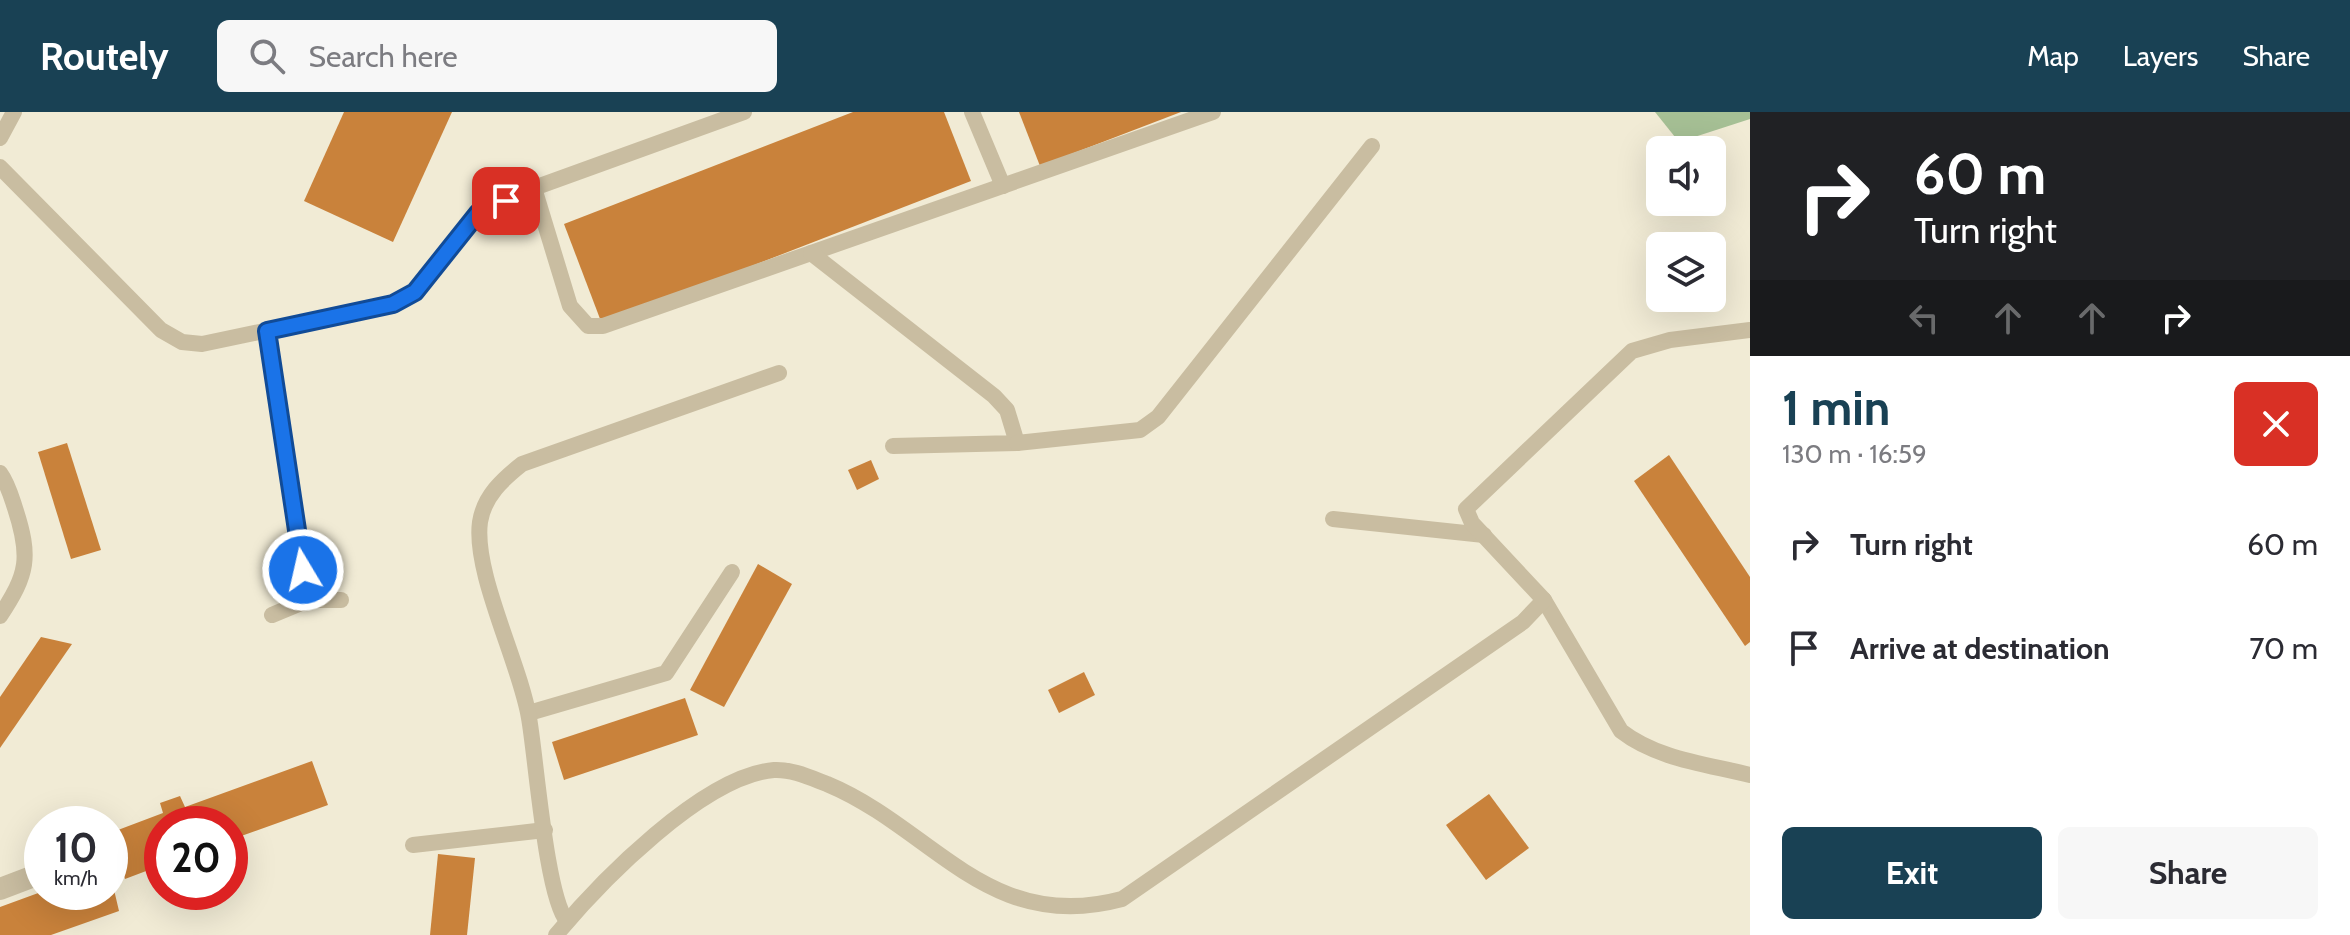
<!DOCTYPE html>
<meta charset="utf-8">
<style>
body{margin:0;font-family:Cabin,sans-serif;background:#f7f7f7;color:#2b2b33;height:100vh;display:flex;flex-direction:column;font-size:30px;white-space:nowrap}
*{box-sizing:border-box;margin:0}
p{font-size:26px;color:#7c7c81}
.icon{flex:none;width:44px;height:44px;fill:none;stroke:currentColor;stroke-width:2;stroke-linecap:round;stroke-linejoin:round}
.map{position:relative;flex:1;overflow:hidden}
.drawer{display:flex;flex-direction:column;background:#fff;width:600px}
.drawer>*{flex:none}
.top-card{background:#202124;color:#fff;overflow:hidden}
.fabs{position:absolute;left:1646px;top:24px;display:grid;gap:16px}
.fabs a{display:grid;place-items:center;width:80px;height:80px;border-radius:12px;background:#fff;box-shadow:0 8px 32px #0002;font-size:40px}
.speed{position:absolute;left:24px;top:694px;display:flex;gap:16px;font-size:40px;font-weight:700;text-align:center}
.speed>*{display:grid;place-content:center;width:104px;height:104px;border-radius:50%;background:#fff;box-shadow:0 8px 32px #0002;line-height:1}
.speed small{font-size:20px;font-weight:400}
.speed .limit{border:12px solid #d22;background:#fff;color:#111}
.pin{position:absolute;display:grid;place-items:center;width:68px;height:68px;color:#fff;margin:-34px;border-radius:16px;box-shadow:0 4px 12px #0006}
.me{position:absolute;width:88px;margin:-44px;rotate:351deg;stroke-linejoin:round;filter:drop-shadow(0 0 6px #0008)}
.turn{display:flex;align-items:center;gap:28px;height:168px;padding:0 32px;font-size:36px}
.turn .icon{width:104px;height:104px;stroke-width:2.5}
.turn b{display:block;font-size:56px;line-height:68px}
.lanes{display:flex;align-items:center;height:76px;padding:0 32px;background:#0003;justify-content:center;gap:40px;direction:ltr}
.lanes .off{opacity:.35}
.round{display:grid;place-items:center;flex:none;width:84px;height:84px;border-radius:12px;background:#f7f7f7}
.headline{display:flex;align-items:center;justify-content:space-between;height:136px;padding:0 32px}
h1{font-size:48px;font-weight:800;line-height:60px;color:#194154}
.cta{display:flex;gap:16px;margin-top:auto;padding:16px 32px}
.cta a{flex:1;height:92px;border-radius:12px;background:#194154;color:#fff;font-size:32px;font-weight:800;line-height:92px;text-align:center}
.cta a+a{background:#f7f7f7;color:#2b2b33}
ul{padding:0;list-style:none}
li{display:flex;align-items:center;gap:24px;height:104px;padding:0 32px}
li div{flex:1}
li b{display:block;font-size:30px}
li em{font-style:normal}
header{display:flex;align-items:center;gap:48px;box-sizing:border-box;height:112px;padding:0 40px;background:#194154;color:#fff}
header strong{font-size:38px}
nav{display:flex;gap:44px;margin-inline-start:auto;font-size:28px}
.search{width:560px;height:72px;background:#f7f7f7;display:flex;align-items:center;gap:20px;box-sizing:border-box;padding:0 28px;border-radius:12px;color:#7c7c81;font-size:30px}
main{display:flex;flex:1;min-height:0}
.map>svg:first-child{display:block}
.green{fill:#a6c095}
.building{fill:#c9823b}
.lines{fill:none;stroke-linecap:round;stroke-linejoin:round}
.service{stroke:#c9bda1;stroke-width:16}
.minor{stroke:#c9bda1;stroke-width:22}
.route-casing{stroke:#114b97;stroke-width:20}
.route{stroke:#1a73e8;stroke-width:14}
</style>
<header>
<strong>Routely</strong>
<div class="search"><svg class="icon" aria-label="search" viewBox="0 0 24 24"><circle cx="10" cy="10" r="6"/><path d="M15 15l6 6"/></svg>Search here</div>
<nav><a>Map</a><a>Layers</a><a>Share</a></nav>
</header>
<main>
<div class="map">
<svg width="1750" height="823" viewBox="0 0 1750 823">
<rect width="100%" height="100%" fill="#f1ebd5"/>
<polygon class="green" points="1655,0 1750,0 1750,7 1679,30"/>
<g class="building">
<polygon points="344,0 452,0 393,130 304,89"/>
<polygon points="853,0 944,0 971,69 602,212 564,112"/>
<polygon points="1019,0 1181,0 1040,54"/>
<polygon points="67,331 101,438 71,447 38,340"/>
<polygon points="1669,343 1750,465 1750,530 1745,534 1634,369"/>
<polygon points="871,348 879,367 857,378 848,358"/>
<polygon points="758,452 792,472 724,595 690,578"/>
<polygon points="41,525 72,532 0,636 0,585"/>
<polygon points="1084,560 1095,583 1059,601 1048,578"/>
<polygon points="685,586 698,623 564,668 552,630"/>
<polygon points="312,649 328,693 230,728 230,712 162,712 162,753 125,767 110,721 163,701 160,691 180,684 185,695"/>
<polygon points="1489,682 1529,736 1486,768 1446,713"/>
<polygon points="438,742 475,746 467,823 430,823"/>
<polygon points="111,765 119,799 51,823 0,823 0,795 41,780 110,780"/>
<polygon points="186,780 212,780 215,787 193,795"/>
</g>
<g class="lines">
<g class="service">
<polyline points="972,0 1003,74"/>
<polyline points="0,26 14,0"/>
<polyline points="0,55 161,218 182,230 202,232 393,192 415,180 478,101 534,76 744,0"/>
<polyline points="534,76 570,194 588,214 603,214 1213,0"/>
<polyline points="811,141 994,284 1007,298 1017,331 893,334"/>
<polyline points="267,219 308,488 272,503"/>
<polyline points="1017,331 1140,318 1158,305 1372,34"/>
<path d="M0 361C8 372 11 384 15 396 31 445 28 462 0 504"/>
<polyline points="1333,407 1484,423"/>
<polyline points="308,488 341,488"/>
<path d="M1544 488 1621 619C1657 647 1706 652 1750 663"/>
<polyline points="529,601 666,561 732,460"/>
<polyline points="413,733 545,718"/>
<path d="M567 809C546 785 536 645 529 606 520 551 473 461 480 410 484 384 503 367 522 352L779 261"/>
<path d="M556 823C600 770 703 664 774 658 792 657 811 666 827 672 933 716 988 823 1122 787L1523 510 1544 488 1472 411 1466 397 1632 239 1670 228 1750 218"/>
</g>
<polyline class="minor" points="0,777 42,761"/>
</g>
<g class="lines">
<g class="route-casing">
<polyline id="route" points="303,458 267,219 393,192 415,180 478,101 506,89"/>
</g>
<use href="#route" class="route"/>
</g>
</svg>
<div class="fabs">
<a><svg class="icon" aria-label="sound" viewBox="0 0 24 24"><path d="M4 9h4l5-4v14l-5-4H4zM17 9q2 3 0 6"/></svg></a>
<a><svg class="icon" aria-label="layers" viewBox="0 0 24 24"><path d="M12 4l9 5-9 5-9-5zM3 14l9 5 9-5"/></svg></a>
</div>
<div class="speed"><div>10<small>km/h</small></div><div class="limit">20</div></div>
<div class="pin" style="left:506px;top:89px;background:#d93025"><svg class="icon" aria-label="arrive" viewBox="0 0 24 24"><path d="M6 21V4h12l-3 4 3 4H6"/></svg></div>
<svg class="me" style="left:303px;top:458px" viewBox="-20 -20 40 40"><circle r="17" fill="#1a73e8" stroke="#fff" stroke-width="3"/><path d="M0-11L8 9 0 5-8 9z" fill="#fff"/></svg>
</div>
<section class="drawer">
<div class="top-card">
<div class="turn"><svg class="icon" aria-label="right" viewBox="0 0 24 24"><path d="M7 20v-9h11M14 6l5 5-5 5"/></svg><div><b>60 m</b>Turn right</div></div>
<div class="lanes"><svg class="icon off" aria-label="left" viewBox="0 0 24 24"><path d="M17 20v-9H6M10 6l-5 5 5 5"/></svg><svg class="icon off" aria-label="ahead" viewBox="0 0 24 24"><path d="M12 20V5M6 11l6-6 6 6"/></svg><svg class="icon off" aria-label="ahead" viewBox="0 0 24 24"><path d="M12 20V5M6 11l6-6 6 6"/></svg><svg class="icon" aria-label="right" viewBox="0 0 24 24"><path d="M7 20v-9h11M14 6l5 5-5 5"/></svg></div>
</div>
<div class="headline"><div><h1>1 min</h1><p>130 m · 16:59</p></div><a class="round" style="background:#d93025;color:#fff"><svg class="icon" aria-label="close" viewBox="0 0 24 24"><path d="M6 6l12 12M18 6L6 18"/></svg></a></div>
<ul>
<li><svg class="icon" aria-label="right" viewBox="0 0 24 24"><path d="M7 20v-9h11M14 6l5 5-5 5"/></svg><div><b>Turn right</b></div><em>60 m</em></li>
<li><svg class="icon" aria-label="arrive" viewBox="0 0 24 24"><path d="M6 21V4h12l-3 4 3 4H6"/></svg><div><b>Arrive at destination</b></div><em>70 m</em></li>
</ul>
<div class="cta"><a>Exit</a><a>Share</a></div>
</section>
</main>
